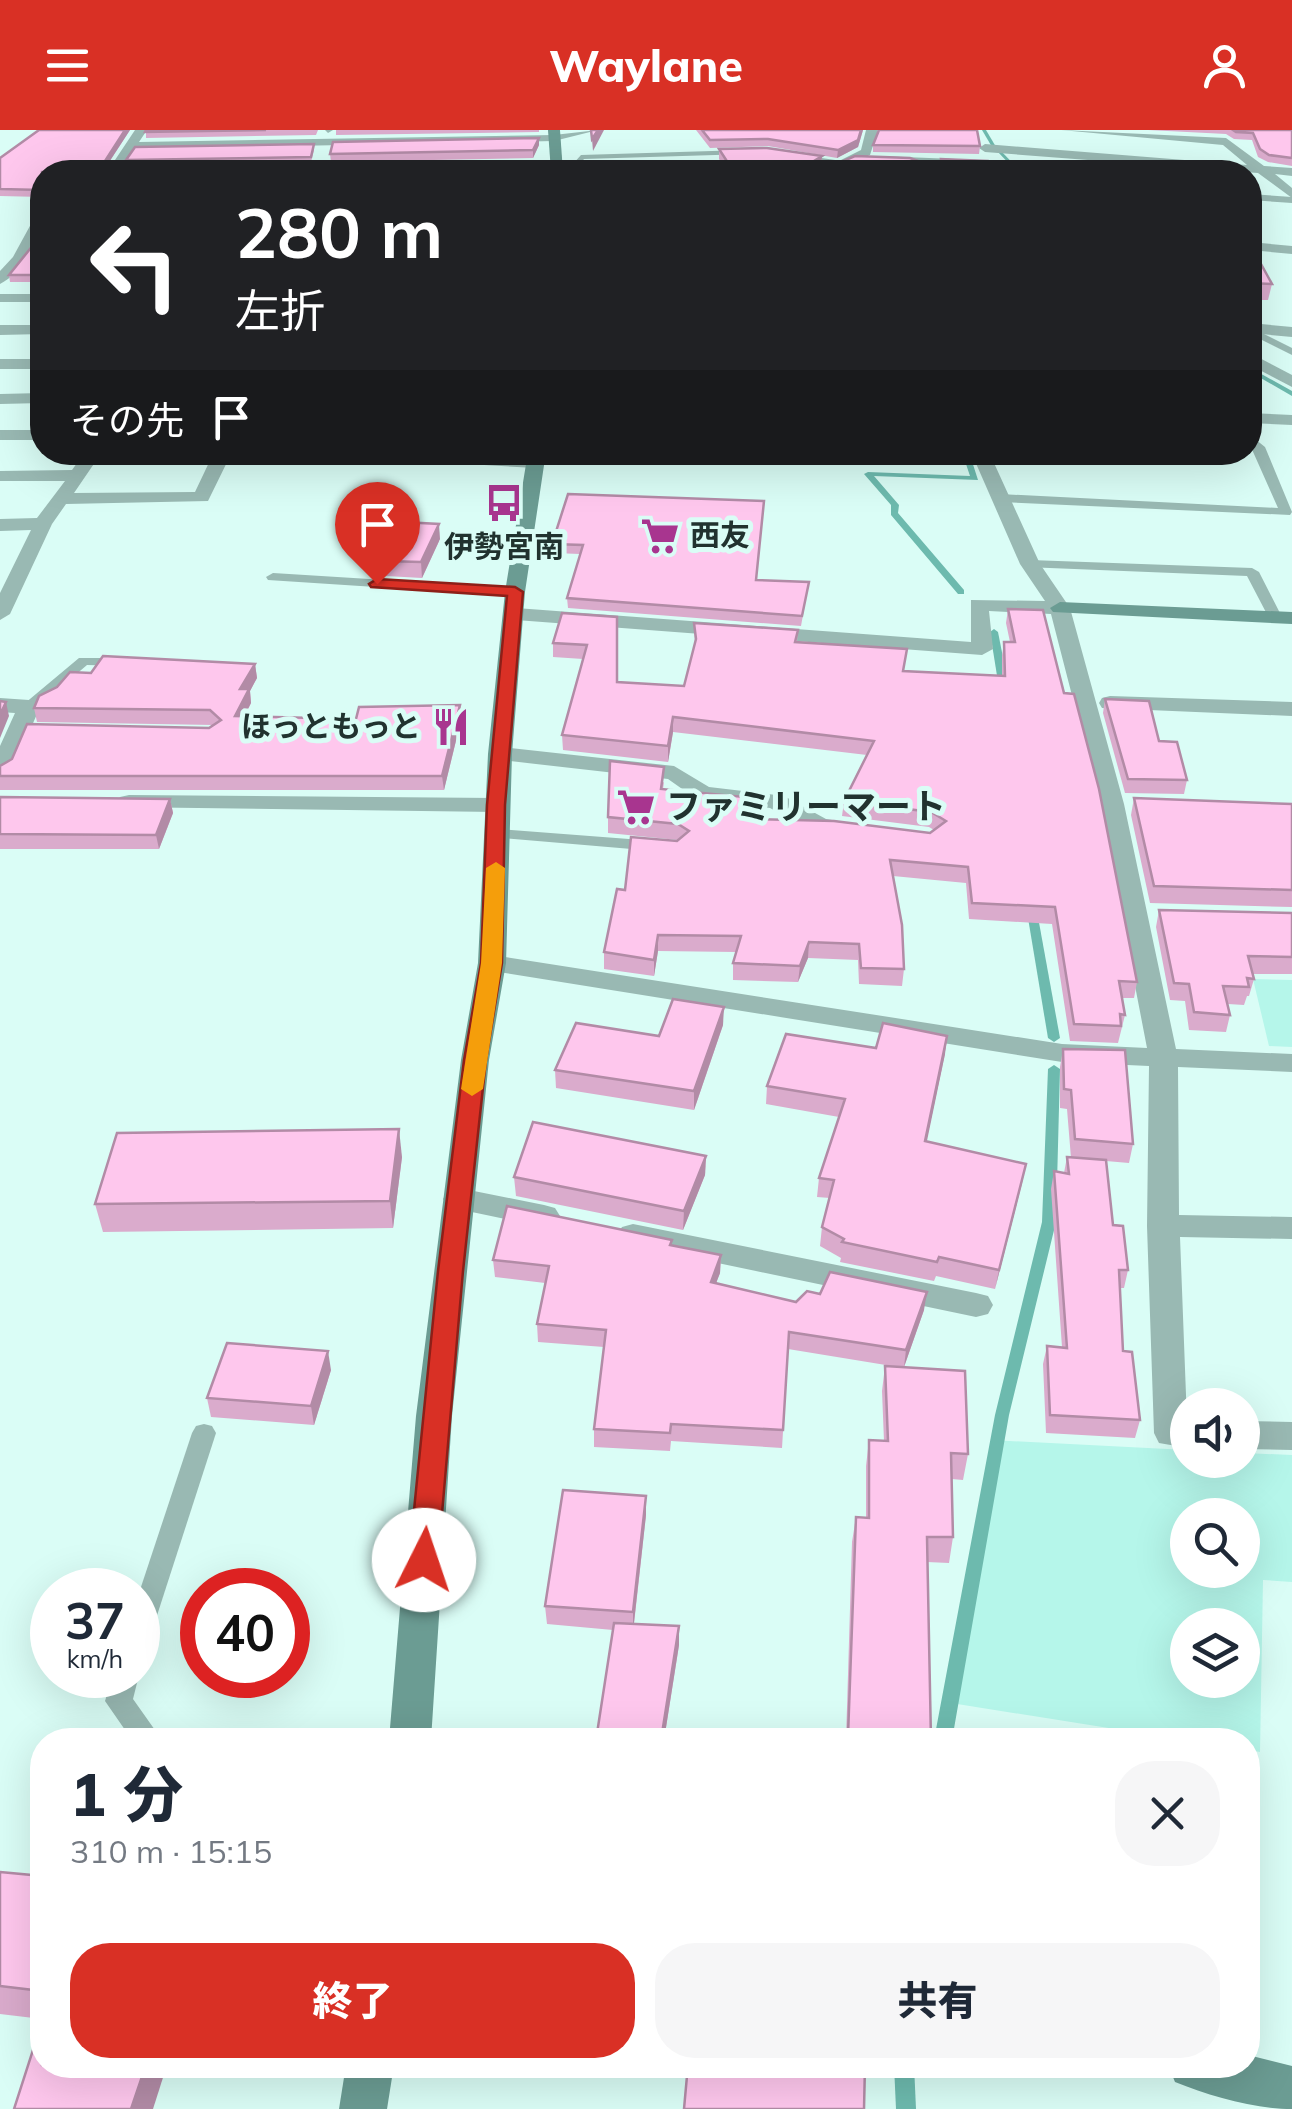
<!DOCTYPE html>
<html lang="ja">
<meta charset="utf-8">
<style>
body{margin:0;font-family:Mulish,"Noto Sans JP",sans-serif;background:#f6f6f7;color:#1f2937;height:100vh;display:flex;flex-direction:column;font-size:38px;white-space:nowrap}
*{box-sizing:border-box;margin:0}
p{font-size:32px;color:#747a83}
.icon{flex:none;width:55px;height:55px;fill:none;stroke:currentColor;stroke-width:2;stroke-linecap:round;stroke-linejoin:round}
.map{position:relative;flex:1;overflow:hidden}
.details{position:absolute;left:30px;top:1598px;width:1230px;height:350px;display:flex;flex-direction:column;background:#fff;border-radius:40px;box-shadow:0 10px 40px #0002}
.details>*{flex:none}
.guide{position:absolute;left:30px;top:30px;width:1232px;height:305px;border-radius:40px;box-shadow:0 10px 40px #0002;background:#202124;color:#fff;overflow:hidden}
.controls{position:absolute;left:1170px;top:1258px;display:grid;gap:20px}
.controls a{display:grid;place-items:center;width:90px;height:90px;border-radius:50%;background:#fff;box-shadow:0 10px 40px #0002;font-size:50px}
.speed{position:absolute;left:30px;top:1438px;display:flex;gap:20px;font-size:50px;font-weight:700;text-align:center}
.speed>*{display:grid;place-content:center;width:130px;height:130px;border-radius:50%;background:#fff;box-shadow:0 10px 40px #0002;line-height:1}
.speed small{font-size:25px;font-weight:400}
.speed .limit{border:15px solid #d22;background:#fff;color:#111}
.pin{position:absolute;display:grid;place-items:center;width:85px;height:85px;color:#fff;margin:-102px -42px;border-radius:50% 50% 50% 0;rotate:-45deg;box-shadow:0 0 10px #0007}
.pin .icon{rotate:45deg}
.me{position:absolute;width:110px;margin:-55px;rotate:4deg;stroke-linejoin:round;filter:drop-shadow(0 0 8px #0008)}
.turn{display:flex;align-items:center;gap:35px;height:210px;padding:0 40px;font-size:45px}
.turn .icon{width:130px;height:130px;stroke-width:2.5}
.turn b{display:block;font-size:70px;line-height:85px}
.then{display:flex;align-items:center;height:95px;padding:0 40px;background:#0003;gap:20px;font-size:38px}
.round{display:grid;place-items:center;flex:none;width:105px;height:105px;border-radius:40px;background:#f6f6f7}
.summary{display:flex;align-items:center;justify-content:space-between;height:170px;padding:0 40px}
h1{font-size:60px;font-weight:800;line-height:75px}
.cta{display:flex;gap:20px;margin-top:auto;padding:20px 40px}
.cta a{flex:1;height:115px;border-radius:40px;background:#d93025;color:#fff;font-size:40px;font-weight:800;line-height:115px;text-align:center}
.cta a+a{background:#f6f6f7;color:#1f2937}
header{display:flex;justify-content:space-between;align-items:center;height:130px;padding:0 40px;background:#d93025;color:#fff;font-size:45px;font-weight:800}
.map>svg:first-child{display:block}
.green{fill:#b5f6ea;fill-rule:evenodd}
.lines{fill:none;stroke-linecap:round;stroke-linejoin:round}
.stream{fill:#6dbaae;fill-rule:evenodd}
.lane{fill:#99b9b3;fill-rule:evenodd}
.street{fill:#99b9b3;fill-rule:evenodd}
.secondary{fill:#6b9c93;fill-rule:evenodd}
.wall{fill:#daabcc}
.shaded-wall{fill:#b28ba6}
.building{fill:#fec7ed;stroke:#b28ba6;stroke-width:2.5}
.route{fill:#d93025;stroke:#8d1f18;stroke-width:2.5}
.slow{fill:#f59e0b}
.labels{text-anchor:middle;stroke-width:10;stroke-linejoin:round;paint-order:stroke}
.far-poi-label{font-size:30px;font-weight:bold;fill:#21322f;stroke:#dafdf6;text-anchor:start}
.poi-label{font-size:35px;font-weight:bold;fill:#21322f;stroke:#dafdf6;text-anchor:start}
</style>
<header><svg class="icon" aria-label="menu" viewBox="0 0 24 24"><path d="M4 6h16M4 12h16M4 18h16"/></svg>Waylane<svg class="icon" aria-label="person" viewBox="0 0 24 24"><circle cx="12" cy="8" r="4"/><path d="M4 21q1-7 8-7t8 7"/></svg></header>
<div class="map">
<svg width="1292" height="1979" viewBox="0 0 1292 1979">
<rect width="100%" height="100%" fill="#dafdf6"/>
<g class="green">
<polygon points="1253,849 1292,850 1292,917 1269,916"/>
<path d="M991 1310 1187 1320 1188 1330H1242L1243 1323 1292 1325V1452L1263 1450 1260 1622 1248 1620V1610H1184L951 1573ZM1188 1385H1242V1440H1188ZM1188 1495H1242V1550H1188Z"/>
</g>
<g class="lines">
<g class="stream">
<polygon points="982,0 986,0 996,17 992,17"/>
<polygon points="997,21 1001,21 1021,42 1017,42"/>
<polygon points="1252,241 1256,241 1292,261 1292,266 1252,243"/>
<polygon points="962,322 969,322 978,350 874,346 899,375 898,383 964,460 964,464 958,464 891,385 891,375 864,344 868,342 970,346"/>
<polygon points="994,499 998,502 1009,558 1004,561 999,558 990,502"/>
<polygon points="1031,773 1036,776 1060,908 1054,912 1048,908 1026,776"/>
<polygon points="1054,935 1060,939 1056,1092 1009,1285 952,1610 934,1610 995,1285 1042,1092 1048,939"/>
<polygon points="894,1935 914,1935 916,1979 896,1979"/>
</g>
<g class="lane">
<polygon points="325,0 333,0 328,3"/>
<polygon points="745,20 748,24 584,29 576,39 497,34 557,31 573,34 581,25"/>
<polygon points="794,24 842,31 846,33 842,35 791,28"/>
<polygon points="352,33 355,37 282,37 286,35"/>
<polygon points="1250,64 1292,67 1292,73 1250,70"/>
<polygon points="1250,197 1292,218 1292,225 1250,204"/>
<polygon points="1250,305 1265,317 1292,382 1290,385 1000,372 994,368 1000,364 1278,378 1250,315"/>
<polygon points="276,322 324,322 341,327 335,331"/>
<polygon points="377,322 535,330 541,334 535,338 381,329 375,325"/>
<polygon points="1030,430 1252,438 1259,442 1282,487 1270,490 1247,446 1025,437 1025,431"/>
<polygon points="273,443 515,458 522,462 515,466 268,450 266,447"/>
<polygon points="79,528 126,528 133,532 126,536 87,535 34,580 24,580 24,574"/>
<polygon points="497,699 655,711 663,716 655,721 491,707 491,701"/>
<polygon points="204,1294 212,1296 216,1303 151,1504 147,1512 138,1515 138,1466 192,1303 196,1296"/>
<polygon points="138,1541 139,1545 133,1569 162,1610 132,1610 105,1571 113,1545 138,1545"/>
</g>
<g class="street">
<polygon points="135,0 147,0 139,12 554,5 598,0 554,11 134,19 119,42 107,42"/>
<polygon points="866,0 878,0 870,25 832,42 817,42 861,20"/>
<polygon points="1061,0 1226,8 1264,36 1292,38 1292,46 1275,44 1292,58 1292,68 1258,43 985,22 979,18 985,14 1247,35 1223,15"/>
<polygon points="877,26 981,30 987,34 981,38 873,33"/>
<path d="M42 82C44 108 23 142 0 154V141L13 127 37 83Z"/>
<polygon points="1250,112 1292,116 1292,124 1250,120"/>
<rect x="0" y="164" width="42" height="8"/>
<polygon points="1250,193 1292,197 1292,207 1250,203"/>
<polygon points="0,195 42,195 42,204 0,205"/>
<polygon points="1250,223 1292,245 1292,257 1250,235"/>
<rect x="0" y="229" width="42" height="10"/>
<polygon points="42,263 42,273 0,274 0,264"/>
<polygon points="1250,283 1292,285 1292,295 1250,293"/>
<rect x="0" y="300" width="42" height="10"/>
<polygon points="85,322 102,322 74,363 195,362 214,322 232,322 208,371 66,374 52,394 10,484 0,490 0,463 31,400 0,401 0,389 37,388 65,351 0,351 0,341 72,340"/>
<polygon points="971,322 989,322 1040,434 1070,478 1124,674 1176,919 1292,924 1292,942 1178,937 1179,1085 1292,1087 1292,1109 1180,1107 1188,1318 1159,1313 1154,1303 1147,1096 1149,936 1062,932 492,841 478,833 492,825 1062,914 1147,918 1100,674 1051,484 989,481 993,519 982,525 516,490 506,484 516,478 971,512 971,470 1045,471 1020,434"/>
<polygon points="1110,566 1292,572 1292,586 1102,578 1099,573 1102,568"/>
<polygon points="0,568 29,570 40,577 12,642 0,649 0,616 15,583 0,582"/>
<polygon points="500,617 674,636 709,657 784,666 826,689 857,694 860,699 848,706 811,700 770,678 695,668 668,649 492,629 488,624"/>
<polygon points="129,665 496,668 508,675 496,682 120,677 117,672 120,667"/>
<polygon points="459,1058 544,1075 555,1078 560,1086 555,1094 544,1097 448,1077 443,1069 448,1061"/>
<polygon points="633,1094 976,1163 988,1166 993,1175 988,1184 976,1187 622,1113 617,1105 622,1097"/>
<polygon points="1242,1291 1292,1292 1292,1320 1242,1319"/>
</g>
<g class="secondary">
<polygon points="548,0 560,0 563,42 551,42"/>
<polygon points="528,322 546,322 525,462 512,624 506,833 489,930 452,1286 431,1610 389,1610 416,1286 461,930 478,833 488,624 505,462"/>
<polygon points="1060,472 1292,482 1292,494 1053,482 1050,478"/>
<path d="M1248 1925 1292 1936V1979C1254 1979 1210 1966 1175 1952L1168 1935H1248Z"/>
<polygon points="346,1935 394,1935 387,1979 339,1979"/>
</g>
</g>
<g class="wall">
<polygon points="39,0 130,0 105,38 528,39 524,42 42,42 42,67 0,66 0,28"/>
<polygon points="146,0 318,0 316,5 146,8"/>
<polygon points="336,0 539,0 539,2 336,5"/>
<polygon points="696,0 863,0 858,17 837,28 768,16 710,18"/>
<polygon points="1148,0 1292,0 1292,36 1268,32 1258,27 1252,10 1234,9 1226,4"/>
<polygon points="314,14 314,20 311,32 127,36 126,30"/>
<polygon points="539,15 533,28 331,32 330,24"/>
<polygon points="873,15 980,16 979,24 873,22"/>
<polygon points="719,19 822,26 821,35 929,35 941,34 941,29 1001,42 727,42 719,29"/>
<polygon points="42,104 42,152 10,152 9,145"/>
<polygon points="1250,114 1272,154 1268,170 1259,170 1256,189 1250,189"/>
<polygon points="568,364 756,450 809,452 801,496 568,478 567,468 580,424 553,423 552,414"/>
<polygon points="440,409 422,448 386,446 384,431"/>
<polygon points="1008,479 1137,852 1134,868 1122,868 1125,885 1118,913 1070,911 1052,794 969,789 966,753 893,746 904,839 902,856 859,854 858,830 808,828 798,852 733,850 733,833 736,822 658,821 654,846 604,839 604,822 625,760 678,710 608,703 608,687 664,652 663,659 754,683 753,689 930,703 934,700 929,697 842,686 844,671 867,625 673,602 668,632 563,620 562,605 583,529 553,527 553,513 562,483 617,552 684,556 695,515 694,493 798,500 797,512 904,541 1002,546 1002,526 1004,512 1010,512 1006,493"/>
<polygon points="255,534 257,548 250,561 251,573 245,586 356,589 460,575 461,590 444,660 0,660 0,636 209,598 213,595 37,592 34,578 91,543"/>
<polygon points="1105,569 1159,611 1187,650 1184,664 1125,663 1103,583"/>
<polygon points="0,667 170,669 173,683 159,719 0,719"/>
<polygon points="1134,668 1292,674 1292,777 1150,773 1131,685"/>
<polygon points="1159,780 1292,783 1292,844 1253,844 1254,849 1249,866 1247,866 1244,875 1228,874 1230,885 1226,902 1189,900 1185,871 1170,870 1156,797"/>
<polygon points="723,895 694,980 556,958 555,940 659,906"/>
<polygon points="876,918 945,924 926,1012 1026,1034 995,1159 936,1146 934,1151 840,1132 841,1128 820,1116 822,1097 830,1068 817,1067 819,1048 839,987 766,974 767,956"/>
<polygon points="1063,919 1133,1014 1129,1033 1106,1031 1113,1095 1128,1140 1124,1158 1120,1158 1123,1221 1140,1290 1135,1308 1046,1303 1043,1234 1047,1216 1062,1217 1051,1059 1054,1041 1064,1043 1067,1027 1071,1028 1067,979 1060,978 1060,937"/>
<polygon points="706,1026 705,1045 683,1100 516,1066 514,1047"/>
<polygon points="402,1027 393,1098 103,1102 95,1074"/>
<polygon points="672,1115 721,1125 720,1143 716,1153 796,1172 924,1180 904,1237 968,1324 963,1350 952,1349 953,1407 949,1433 927,1432 931,1610 846,1610 852,1412 856,1387 866,1388 866,1336 869,1310 884,1311 882,1261 885,1236 898,1237 788,1219 782,1318 671,1311 670,1321 594,1317 594,1299 604,1217 538,1212 537,1194 545,1153 495,1147 493,1130"/>
<polygon points="331,1240 314,1295 211,1287 207,1268"/>
<polygon points="646,1385 634,1494 679,1515 664,1610 596,1610 613,1500 547,1494 545,1476"/>
<polygon points="0,1742 42,1746 42,1889 0,1884"/>
</g>
<g class="shaded-wall">
<polygon points="125,0 130,0 104,40 103,34"/>
<polygon points="598,0 604,0 593,21 592,9"/>
<polygon points="861,0 863,0 858,17 837,28 838,20"/>
<polygon points="539,8 539,15 533,28 533,20"/>
<polygon points="822,26 821,36 813,41 814,31"/>
<polygon points="527,33 528,39 524,42 519,42 520,40"/>
<polygon points="439,394 440,409 422,448 421,432"/>
<polygon points="255,534 257,548 250,561 251,573 237,600 235,586 240,559"/>
<polygon points="6,572 9,586 0,608 0,585"/>
<polygon points="460,575 461,590 444,660 442,646"/>
<polygon points="673,587 673,602 668,632 668,616"/>
<polygon points="170,669 173,683 159,719 156,705"/>
<polygon points="658,805 658,821 654,846 654,830"/>
<polygon points="809,812 808,828 798,852 800,836"/>
<polygon points="724,877 723,895 694,980 694,961"/>
<polygon points="947,906 945,924 923,1030 925,1011"/>
<polygon points="399,999 402,1027 393,1098 390,1071"/>
<polygon points="706,1026 705,1045 683,1100 684,1081"/>
<polygon points="1026,1034 1022,1053 995,1159 999,1140"/>
<polygon points="721,1125 720,1143 710,1169 711,1152"/>
<polygon points="927,1162 924,1180 904,1237 906,1220"/>
<polygon points="328,1221 331,1240 314,1295 311,1276"/>
<polygon points="646,1366 646,1385 633,1501 633,1482"/>
<polygon points="679,1496 679,1515 664,1610 661,1610"/>
<polygon points="146,1935 167,1935 153,1979 131,1979"/>
</g>
<g class="building">
<polygon points="39,0 125,0 103,34 103,38 309,35 312,39 324,39 328,35 527,33 520,40 519,42 42,42 42,60 0,59 0,28"/>
<polygon points="146,0 266,0 145,2"/>
<polygon points="591,0 598,0 592,9"/>
<polygon points="702,0 861,0 858,10 838,20 768,9 710,10"/>
<polygon points="879,0 977,0 980,16 873,15"/>
<polygon points="1233,0 1292,0 1292,28 1269,25 1260,19 1253,3 1236,2"/>
<polygon points="539,8 533,20 330,24 333,12"/>
<polygon points="314,14 311,27 126,30 135,17"/>
<polygon points="767,18 822,26 814,31 818,35 834,35 855,26 910,28 929,35 942,34 941,29 988,31 992,40 1000,40 1001,42 800,42 800,39 730,36 719,19"/>
<polygon points="42,104 42,145 9,145"/>
<polygon points="1250,114 1272,154 1250,153 1259,172 1250,172"/>
<polygon points="568,364 764,371 756,450 809,452 802,486 567,468 583,415 552,414"/>
<polygon points="402,392 439,394 421,432 384,431"/>
<polygon points="1008,479 1043,480 1064,563 1074,564 1099,659 1137,852 1119,851 1125,885 1120,884 1121,896 1074,894 1055,777 972,773 968,737 890,730 902,795 904,839 861,838 859,814 809,812 800,836 733,833 741,806 658,805 654,830 604,822 617,759 625,760 631,707 677,711 689,701 678,694 608,687 610,631 664,637 661,659 755,668 750,689 834,691 930,703 946,691 931,682 844,671 874,611 673,587 668,616 562,605 587,515 553,513 562,483 617,487 617,552 684,556 696,509 694,493 798,500 795,512 907,519 903,541 1005,546 1004,512 1015,512"/>
<polygon points="103,526 255,534 240,559 249,559 235,586 356,589 359,577 460,575 442,646 0,646 0,636 12,629 27,594 209,598 221,590 210,580 34,578 39,566 57,557 70,542 91,543"/>
<polygon points="1105,569 1149,571 1159,611 1177,612 1187,650 1128,649"/>
<polygon points="0,571 6,572 0,585"/>
<polygon points="0,667 170,669 156,705 0,704"/>
<polygon points="1134,668 1292,674 1292,760 1154,756"/>
<polygon points="1159,780 1292,783 1292,827 1248,826 1254,849 1247,848 1249,857 1223,856 1230,885 1194,882 1189,854 1174,853"/>
<polygon points="673,869 724,877 694,961 555,940 576,893 659,906"/>
<polygon points="883,893 947,906 925,1011 1026,1034 999,1140 939,1127 937,1132 842,1112 844,1109 822,1097 834,1050 819,1048 845,969 767,956 786,904 876,918"/>
<polygon points="1063,919 1125,920 1133,1014 1075,1009 1071,960 1064,959"/>
<polygon points="533,992 706,1026 684,1081 514,1047"/>
<polygon points="399,999 390,1071 95,1074 117,1003"/>
<polygon points="1067,1027 1106,1030 1113,1095 1123,1096 1128,1140 1119,1140 1123,1221 1132,1222 1140,1290 1050,1285 1047,1216 1067,1218 1054,1041 1069,1044"/>
<polygon points="507,1076 672,1110 670,1115 721,1125 711,1152 796,1172 807,1161 820,1164 830,1142 927,1162 906,1220 789,1202 783,1300 671,1294 670,1303 594,1299 606,1200 537,1194 549,1136 493,1130"/>
<polygon points="227,1213 328,1221 311,1276 207,1268"/>
<polygon points="885,1236 965,1241 968,1324 951,1323 953,1407 927,1407 931,1610 896,1610 848,1606 856,1387 869,1388 869,1310 888,1311"/>
<polygon points="563,1360 646,1366 633,1482 545,1476"/>
<polygon points="614,1493 679,1496 661,1610 596,1610"/>
<polygon points="475,1603 572,1610 474,1610"/>
<polygon points="0,1742 42,1746 42,1861 0,1856"/>
<polygon points="42,1892 42,1935 146,1935 131,1979 14,1979"/>
<polygon points="688,1935 865,1935 864,1979 684,1979"/>
</g>
<polygon class="route" points="377,449 515,457 523,462 505,675 502,833 486,930 463,1141 438,1430 434,1439 424,1442 413,1439 409,1430 438,1141 464,930 481,833 487,675 507,466 371,457 369,454"/>
<polygon class="slow" points="496,732 505,738 502,833 483,959 472,966 461,959 481,833 486,738"/>
<defs>
<g id="bus-bare" transform="scale(3)"><path d="M-5-6H5V4H4V6H2V4H-2V6H-4V4H-5ZM-3.5-4V0h7V-4ZM-3.5 1.2v1.5H-2V1.2ZM2 1.2v1.5H3.5V1.2Z" fill="#a8358f" stroke="#dafdf6" stroke-width="2.5" paint-order="stroke"/></g>
<g id="supermarket-bare" transform="scale(3)"><path d="M-6-5.5h2.5l.6 2H6L4.5 2H-2.5L-4.4-4H-6ZM-1.5 3.2a1.3 1.3 0 1 0 .1 0ZM3 3.2a1.3 1.3 0 1 0 .1 0Z" fill="#a8358f" stroke="#dafdf6" stroke-width="2.5" paint-order="stroke"/></g>
<g id="restaurant-bare" transform="scale(3)"><path d="M-5-6h1v4h1v-4h1v4h1v-4h1v5L-1.5 .5V6h-2V.5L-5-1ZM5-6V6H3V1.5H1.5Q1.5-4 5-6Z" fill="#a8358f" stroke="#dafdf6" stroke-width="2.5" paint-order="stroke"/></g>
</defs>
<g fill-rule="evenodd">
<use href="#bus-bare" x="504" y="373"/>
<use href="#supermarket-bare" x="660" y="406"/>
<use href="#restaurant-bare" x="451" y="597"/>
<use href="#supermarket-bare" x="636" y="677"/>
</g>
<g class="labels">
<g class="far-poi-label">
<text x="690" y="416">西友</text>
<text x="504" y="427" text-anchor="middle">伊勢宮南</text>
<text x="421" y="607" text-anchor="end">ほっともっと</text>
</g>
<g class="poi-label">
<text x="666" y="689">ファミリーマート</text>
</g>
</g>
</svg>
<div class="controls">
<a><svg class="icon" aria-label="sound" viewBox="0 0 24 24"><path d="M4 9h4l5-4v14l-5-4H4zM17 9q2 3 0 6"/></svg></a>
<a><svg class="icon" aria-label="search" viewBox="0 0 24 24"><circle cx="10" cy="10" r="6"/><path d="M15 15l6 6"/></svg></a>
<a><svg class="icon" aria-label="layers" viewBox="0 0 24 24"><path d="M12 4l9 5-9 5-9-5zM3 14l9 5 9-5"/></svg></a>
</div>
<div class="speed"><div>37<small>km/h</small></div><div class="limit">40</div></div>
<div class="pin" style="left:377px;top:454px;background:#d93025"><svg class="icon" aria-label="arrive" viewBox="0 0 24 24"><path d="M6 21V4h12l-3 4 3 4H6"/></svg></div>
<svg class="me" style="left:424px;top:1430px" viewBox="-20 -20 40 40"><circle r="19" fill="#fff"/><path d="M0-13L10 11 0 6-10 11z" fill="#d93025"/></svg>
<div class="guide">
<div class="turn"><svg class="icon" aria-label="left" viewBox="0 0 24 24"><path d="M17 20v-9H6M10 6l-5 5 5 5"/></svg><div><b>280 m</b>左折</div></div>
<div class="then">その先<svg class="icon" aria-label="arrive" viewBox="0 0 24 24"><path d="M6 21V4h12l-3 4 3 4H6"/></svg></div>
</div>
<section class="details">
<div class="summary"><div><h1>1 分</h1><p>310 m · 15:15</p></div><a class="round"><svg class="icon" aria-label="close" viewBox="0 0 24 24"><path d="M6 6l12 12M18 6L6 18"/></svg></a></div>
<div class="cta"><a>終了</a><a>共有</a></div>
</section>
</div>
